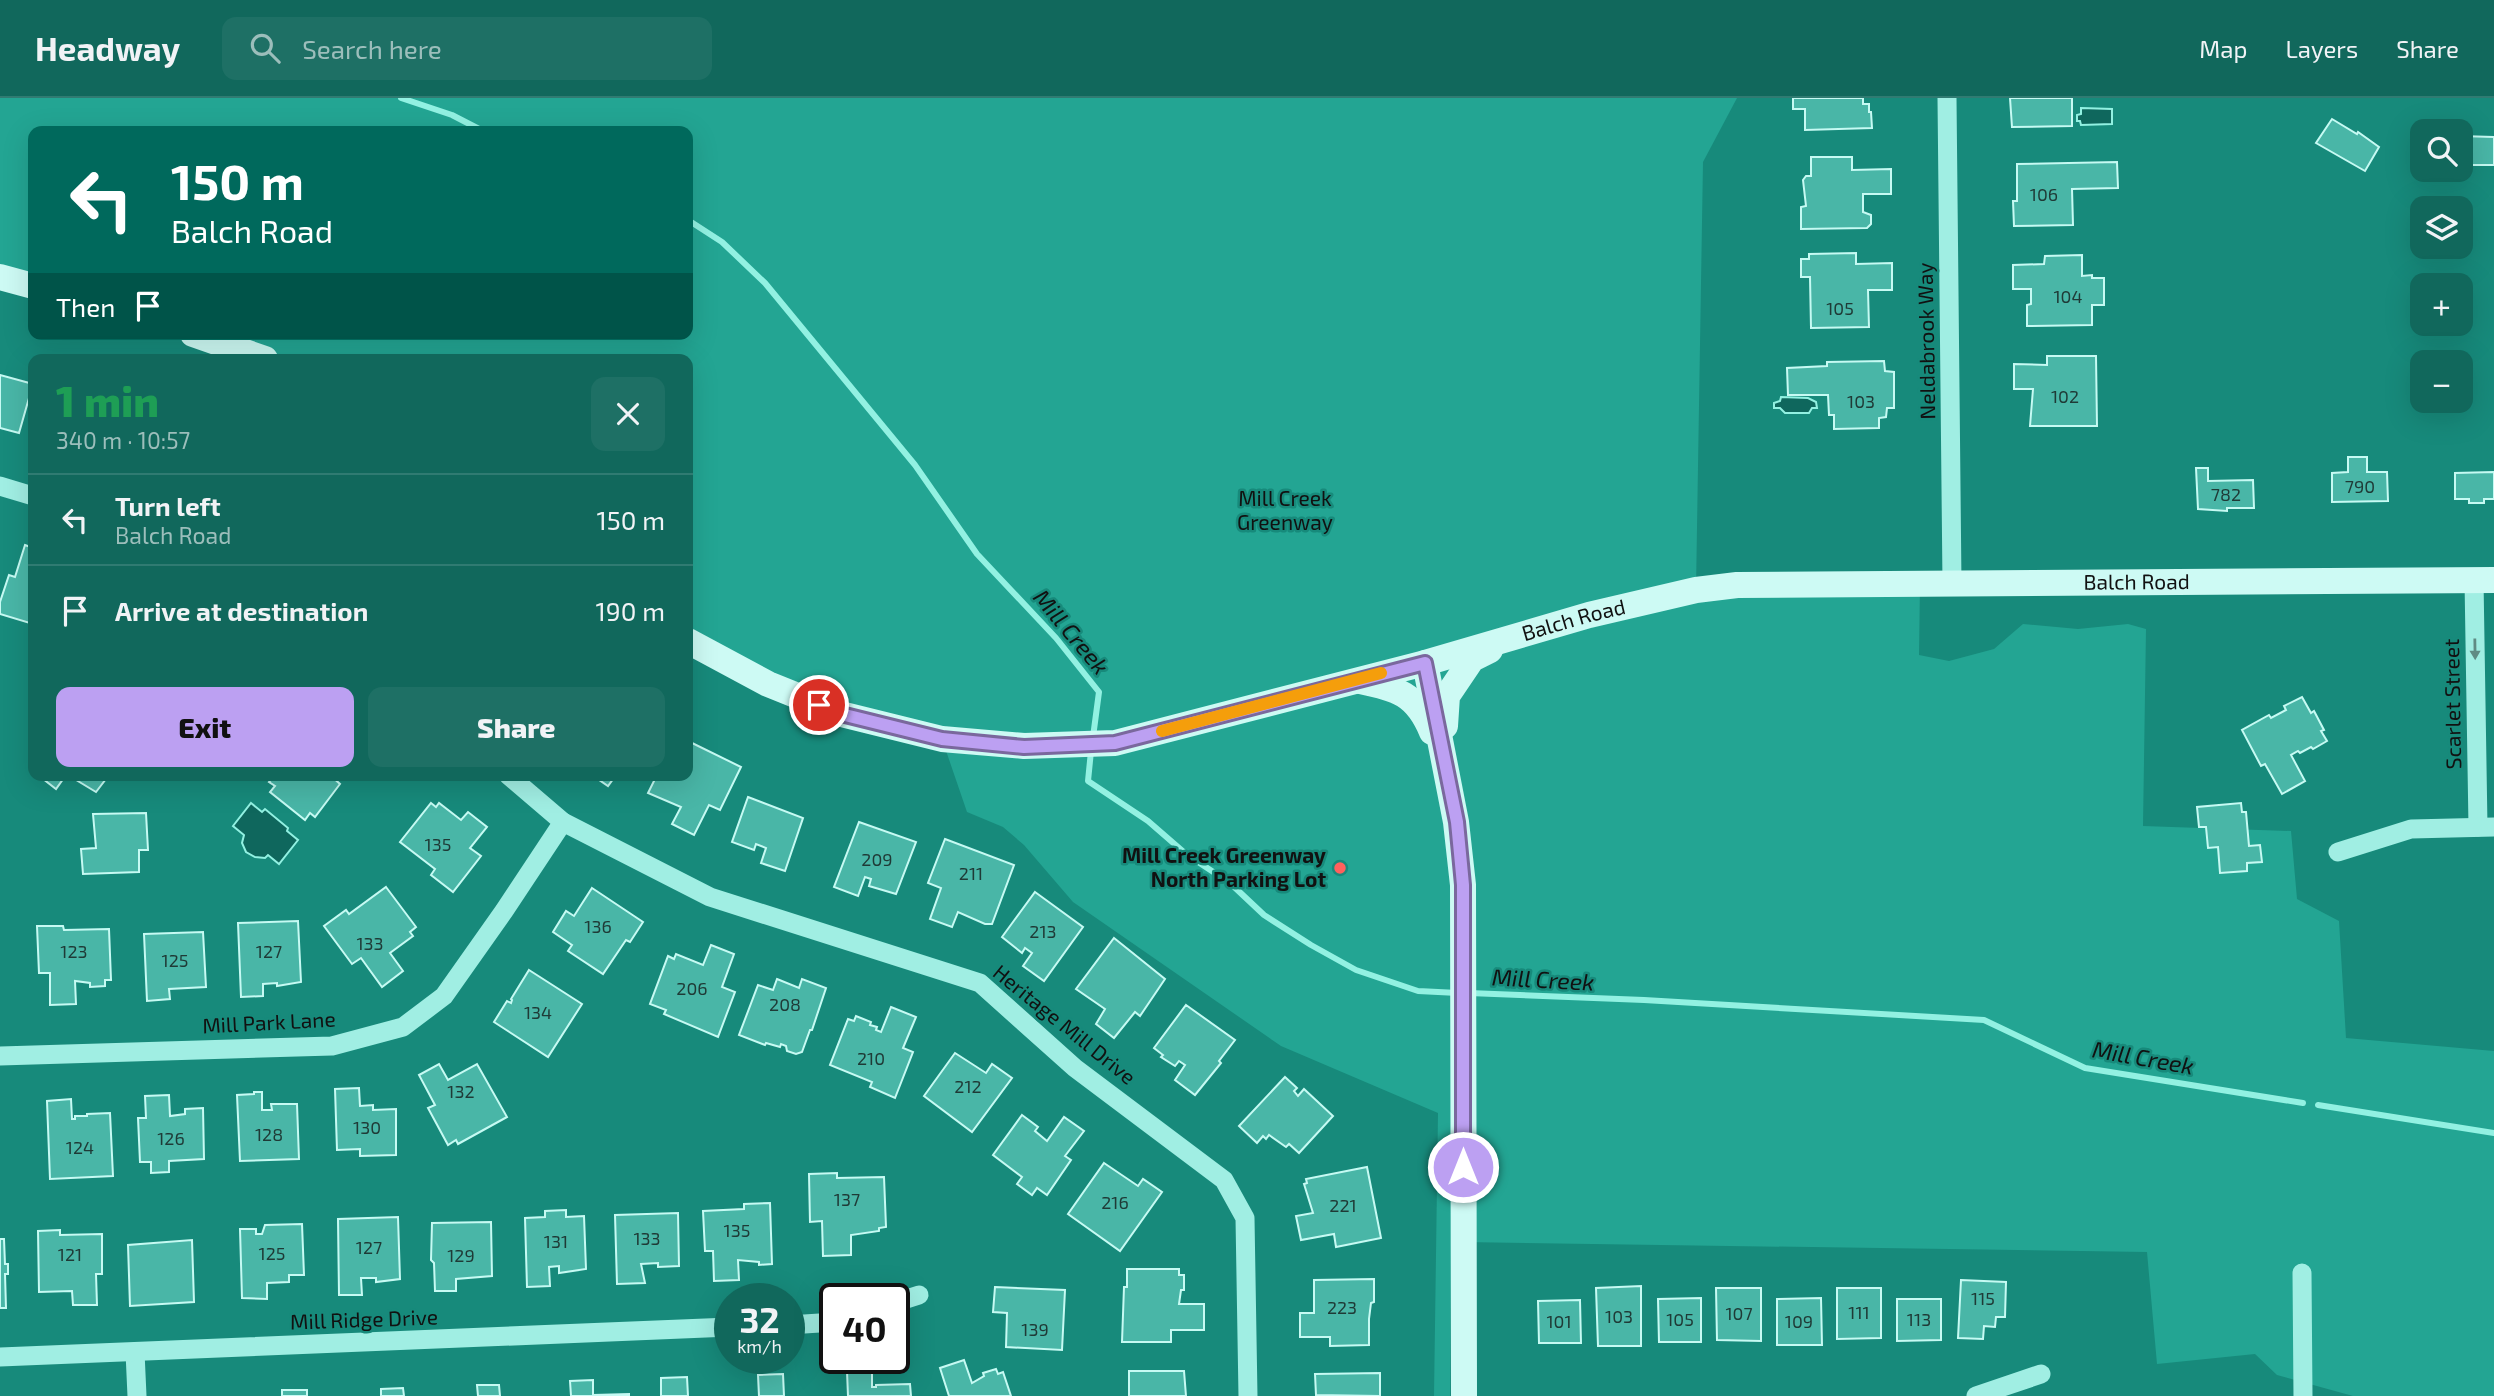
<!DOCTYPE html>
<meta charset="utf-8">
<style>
body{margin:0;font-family:"Exo 2",sans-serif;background:#1e7065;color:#f1f3f6;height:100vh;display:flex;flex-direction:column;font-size:26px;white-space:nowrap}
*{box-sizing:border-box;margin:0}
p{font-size:23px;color:#9cbebb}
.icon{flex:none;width:38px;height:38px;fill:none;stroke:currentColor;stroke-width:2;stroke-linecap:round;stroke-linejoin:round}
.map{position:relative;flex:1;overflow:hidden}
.details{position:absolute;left:28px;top:256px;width:665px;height:427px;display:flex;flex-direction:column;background:#11685c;border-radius:14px;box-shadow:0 7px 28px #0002}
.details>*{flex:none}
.banner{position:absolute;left:28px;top:28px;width:665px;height:214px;border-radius:14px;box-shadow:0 7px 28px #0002;background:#00695c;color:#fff;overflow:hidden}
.buttons{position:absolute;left:2410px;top:21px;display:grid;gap:14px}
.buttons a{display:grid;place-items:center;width:63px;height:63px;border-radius:14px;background:#11685c;box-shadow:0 7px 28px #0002;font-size:35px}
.speed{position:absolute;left:714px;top:1185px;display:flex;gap:14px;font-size:35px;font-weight:700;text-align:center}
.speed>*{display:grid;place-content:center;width:91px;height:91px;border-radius:50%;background:#11685c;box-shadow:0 7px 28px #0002;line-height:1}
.speed small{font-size:18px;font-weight:400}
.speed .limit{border:4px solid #111;border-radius:10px;background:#fff;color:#111}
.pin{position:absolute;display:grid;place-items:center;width:60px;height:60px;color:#fff;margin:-30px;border:4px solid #fff;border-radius:50%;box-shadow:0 2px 7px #0007}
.me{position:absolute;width:77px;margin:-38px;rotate:0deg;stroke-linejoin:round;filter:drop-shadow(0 0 5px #0008)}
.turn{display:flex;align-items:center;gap:24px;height:147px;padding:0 28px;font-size:32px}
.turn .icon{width:91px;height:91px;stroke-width:2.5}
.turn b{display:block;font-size:49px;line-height:60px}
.then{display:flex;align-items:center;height:66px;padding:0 28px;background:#0003;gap:14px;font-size:26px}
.round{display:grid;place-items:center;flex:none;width:74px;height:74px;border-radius:14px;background:#1e7065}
.summary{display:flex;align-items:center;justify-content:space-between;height:119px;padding:0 28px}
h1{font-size:42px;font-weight:800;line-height:52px;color:#1e9e55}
.action{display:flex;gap:14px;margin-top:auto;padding:14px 28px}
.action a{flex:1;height:80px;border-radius:14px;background:#bca0f2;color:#111;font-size:28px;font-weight:800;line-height:80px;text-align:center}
.action a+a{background:#1e7065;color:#f1f3f6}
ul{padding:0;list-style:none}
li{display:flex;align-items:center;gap:21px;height:91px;padding:0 28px;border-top:2px solid #307b72}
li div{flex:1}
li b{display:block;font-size:26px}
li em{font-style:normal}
header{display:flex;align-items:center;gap:42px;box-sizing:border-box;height:98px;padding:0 35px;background:#11685c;border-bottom:2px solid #307b72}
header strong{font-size:33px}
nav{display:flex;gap:38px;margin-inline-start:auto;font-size:24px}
.search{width:490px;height:63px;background:#1e7065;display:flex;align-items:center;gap:18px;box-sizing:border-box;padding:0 24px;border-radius:14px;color:#9cbebb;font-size:26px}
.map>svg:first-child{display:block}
.green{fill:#23a593}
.water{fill:#0f675d;stroke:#92f1e2;stroke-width:2}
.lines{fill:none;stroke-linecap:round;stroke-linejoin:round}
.stream{stroke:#92f1e2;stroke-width:6}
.building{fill:#49b6a7;stroke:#c6faf3;stroke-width:2}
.street{stroke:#a0eee3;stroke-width:19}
.secondary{stroke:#cdfaf4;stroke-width:26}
.oneway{fill:#608b84}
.route-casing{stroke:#7a689d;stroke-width:18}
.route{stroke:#bca0f2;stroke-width:12}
.slow{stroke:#f59e0b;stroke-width:12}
.poi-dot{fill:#ff605d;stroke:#178a7b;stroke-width:2.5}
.labels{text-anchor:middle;stroke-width:5;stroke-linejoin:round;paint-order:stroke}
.number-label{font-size:18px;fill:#1f3a36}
.street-label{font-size:21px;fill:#111;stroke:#178a7b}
.park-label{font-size:21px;fill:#111;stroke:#178a7b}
.poi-label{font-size:21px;font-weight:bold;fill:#111;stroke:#178a7b;text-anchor:end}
.water-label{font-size:23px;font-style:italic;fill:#111;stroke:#178a7b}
</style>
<header>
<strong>Headway</strong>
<div class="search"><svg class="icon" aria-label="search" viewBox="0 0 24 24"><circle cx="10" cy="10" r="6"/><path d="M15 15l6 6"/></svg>Search here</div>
<nav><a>Map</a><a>Layers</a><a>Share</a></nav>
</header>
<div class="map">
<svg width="2494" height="1298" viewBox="0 0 2494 1298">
<rect width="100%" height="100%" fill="#178a7b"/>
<polygon class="green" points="0,0 1737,0 1703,64 1696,491 1920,486 1919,557 1949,563 1994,551 2023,526 2078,531 2128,526 2146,531 2143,728 2291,733 2297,801 2339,823 2346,940 2494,953 2494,1298 2353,1298 2277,1277 2255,1256 2157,1266 2147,1154 1463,1144 1452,1018 1450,1298 1434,1298 1438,1015 1281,948 1073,804 1024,747 1003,729 967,714 942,641 688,543 688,261 265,261 193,236 688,236 688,33 33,33 33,188 0,179"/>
<g class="water">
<polygon points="2081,10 2112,11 2112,26 2081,27 2080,23 2077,23 2077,17 2081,16"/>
<polygon points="1781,299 1808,300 1816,304 1817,310 1812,310 1809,315 1785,315 1780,310 1774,310 1774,305 1780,303"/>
<polygon points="251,705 262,714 265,711 288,730 287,733 298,742 279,766 268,757 265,760 255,759 246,754 242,745 244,737 233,728"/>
</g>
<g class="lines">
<g class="stream">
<polyline points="401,0 452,17 483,33"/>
<polyline points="688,122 722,144 765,185 915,367 977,456 1056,540 1099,594 1093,639"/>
<polyline points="1091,653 1088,683 1148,723 1186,756 1230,785 1264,817 1311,847 1356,872 1418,893 1458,895"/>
<polyline points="1469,895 1644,902 1984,922 2085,970 2303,1005"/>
<polyline points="2318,1007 2494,1035"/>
</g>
</g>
<g class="building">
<polygon points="1793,0 1863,0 1863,6 1869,6 1869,14 1871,14 1872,30 1805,32 1805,11 1793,11"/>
<polygon points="2010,0 2072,0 2072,28 2012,29"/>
<polygon points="2332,21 2357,36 2358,34 2379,49 2365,73 2316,45"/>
<polygon points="2460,38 2494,39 2494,67 2460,67"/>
<polygon points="1811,59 1852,59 1852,72 1891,71 1891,96 1863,96 1863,114 1871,117 1871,126 1867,130 1801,131 1801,109 1806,108 1803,82 1806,78 1811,78"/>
<polygon points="2117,64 2118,90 2072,91 2073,127 2014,128 2013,103 2017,103 2017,66"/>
<polygon points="1856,155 1856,166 1892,165 1892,192 1868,192 1869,229 1811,230 1810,179 1801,179 1801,161 1809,161 1809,156"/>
<polygon points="2082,157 2082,178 2092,177 2092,180 2104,180 2104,207 2092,207 2092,227 2027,228 2027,207 2031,206 2031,191 2013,191 2013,167 2044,166 2045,158"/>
<polygon points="2047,258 2096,258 2097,328 2030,328 2033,291 2014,291 2014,266 2047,267"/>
<polygon points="1884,263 1885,273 1894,274 1894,310 1887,310 1886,319 1879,320 1879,330 1834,331 1834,317 1829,317 1828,297 1788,297 1787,270 1827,268 1827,264"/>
<polygon points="0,277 33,286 19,335 0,330"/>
<polygon points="2348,359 2367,359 2367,374 2387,374 2388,403 2332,404 2332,375 2348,374"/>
<polygon points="2196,370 2208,370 2208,383 2253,382 2254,410 2227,410 2227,413 2198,411"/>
<polygon points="2494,374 2494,401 2484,401 2484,405 2469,405 2469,401 2455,401 2455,375"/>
<polygon points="25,447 33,450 33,526 0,516 0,504 9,477 15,479"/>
<polygon points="2302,599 2311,615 2314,613 2324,632 2321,633 2327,643 2313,651 2311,649 2300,655 2298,653 2291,657 2305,683 2282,696 2265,666 2261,668 2242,632 2269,617 2271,620 2286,612 2284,608"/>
<polygon points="688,643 741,669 720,712 709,707 694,737 672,726 681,709 648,695 657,677 688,677"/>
<polygon points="38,677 66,677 56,691"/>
<polygon points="68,677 109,677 96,694"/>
<polygon points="275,677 330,677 340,686 315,719 310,715 305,722 270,694 275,688 269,684"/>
<polygon points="592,677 616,677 608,688"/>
<polygon points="748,699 803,720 785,773 761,765 766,750 756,746 754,752 732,744"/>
<polygon points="431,705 436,709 439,705 461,722 468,714 487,729 470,750 481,758 453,794 431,777 435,771 400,744"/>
<polygon points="2241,705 2242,714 2246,714 2249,748 2260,747 2262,764 2247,765 2247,773 2220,775 2218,749 2208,750 2206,729 2199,729 2197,709"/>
<polygon points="146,715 148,752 139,752 139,774 83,776 81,751 96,750 93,716"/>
<polygon points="859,724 916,744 896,796 869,788 871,781 865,779 858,798 834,789"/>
<polygon points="945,741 1014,767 992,826 985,826 958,814 952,829 930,821 941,790 928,785"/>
<polygon points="386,789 416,829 410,834 413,838 390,855 403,873 382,889 361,860 352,866 324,828 346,812 349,816"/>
<polygon points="592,790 643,824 630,844 626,842 603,876 568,853 572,847 553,834 566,813 574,818"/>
<polygon points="1035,794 1083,829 1044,883 1023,868 1032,855 1025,850 1022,855 1002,839"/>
<polygon points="298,823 301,884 277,888 277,885 263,886 263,898 241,899 238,825"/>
<polygon points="37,828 63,828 64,832 109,831 111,882 105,882 105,888 90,889 90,885 75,883 76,906 50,907 50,875 39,875"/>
<polygon points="203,834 206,889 169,891 170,901 147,903 144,836"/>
<polygon points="1114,840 1165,881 1140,918 1135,914 1114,940 1096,926 1105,911 1076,891"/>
<polygon points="711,847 734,856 722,889 735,894 718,939 664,916 666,912 650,906 668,858 674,861 676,856 703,867"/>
<polygon points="529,872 582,906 548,959 494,924 507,903 511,905 512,902 511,901"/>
<polygon points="777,881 799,890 802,881 826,890 812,932 810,932 802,954 796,956 787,953 786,948 781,946 780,949 766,945 765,947 739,937 758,887 773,892"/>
<polygon points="1186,907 1235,942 1219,963 1221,965 1195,997 1175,982 1185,967 1179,963 1175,968 1161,959 1163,957 1154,950"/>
<polygon points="891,909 916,919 903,950 913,954 895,1000 870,989 872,984 830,967 848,921 854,923 856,918 871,924 870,927 877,929 876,932 881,934"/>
<polygon points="955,955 986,975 992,966 1012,980 972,1034 924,998"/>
<polygon points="439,966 448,982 477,966 507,1019 458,1046 456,1042 448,1047 428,1010 435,1007 419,977"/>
<polygon points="1285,979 1297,990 1294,993 1298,998 1304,991 1333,1018 1299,1055 1289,1046 1286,1049 1269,1037 1266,1041 1263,1038 1257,1045 1239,1028"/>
<polygon points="359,990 360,1008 373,1007 373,1012 396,1011 396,1057 360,1058 360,1051 337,1052 335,991"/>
<polygon points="254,994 262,994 262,1012 272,1012 271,1006 297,1006 299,1061 240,1063 237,997 254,996"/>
<polygon points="169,997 170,1018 185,1016 185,1011 203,1010 204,1061 169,1063 169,1074 151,1075 151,1064 140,1064 138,1020 146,1020 145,998"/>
<polygon points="71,1001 72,1021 75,1021 75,1018 87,1018 87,1016 110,1015 113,1078 50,1081 47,1003"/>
<polygon points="1022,1017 1038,1029 1035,1033 1047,1043 1064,1019 1084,1033 1065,1058 1071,1062 1047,1097 1037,1090 1032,1097 1017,1086 1022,1079 993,1057"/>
<polygon points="1104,1065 1138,1088 1143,1081 1162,1094 1120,1153 1068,1116"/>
<polygon points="1367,1069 1381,1140 1336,1149 1334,1136 1301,1142 1296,1118 1313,1115 1304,1086 1307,1085 1306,1081"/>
<polygon points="837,1075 837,1080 884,1079 886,1129 879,1130 879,1133 851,1137 851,1157 823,1158 822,1123 810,1124 809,1076"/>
<polygon points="770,1105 772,1166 759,1167 759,1164 738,1162 739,1182 714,1183 713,1153 705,1153 703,1113 744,1111 744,1106"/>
<polygon points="566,1112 566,1119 584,1118 586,1171 559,1175 559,1168 549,1169 550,1188 527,1189 525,1120 545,1119 545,1113"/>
<polygon points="678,1115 679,1168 658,1169 658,1165 641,1166 645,1185 617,1186 615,1117"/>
<polygon points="398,1119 400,1181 376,1184 376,1180 361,1180 362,1197 339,1197 338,1121"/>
<polygon points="491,1124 492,1178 456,1181 456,1193 435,1193 434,1165 431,1162 432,1125"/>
<polygon points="302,1126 304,1177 289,1177 289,1184 267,1185 267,1201 242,1200 240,1131 256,1131 256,1136 262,1136 265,1127"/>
<polygon points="60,1132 60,1137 102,1136 102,1176 96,1176 97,1207 73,1207 72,1193 39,1194 38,1133"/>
<polygon points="0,1141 4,1141 5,1166 8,1166 8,1176 5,1176 6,1210 0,1210"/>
<polygon points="192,1142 194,1204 130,1208 128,1147"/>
<polygon points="1127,1171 1179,1171 1179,1177 1184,1177 1184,1192 1181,1192 1179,1206 1204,1206 1204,1232 1171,1232 1171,1244 1122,1244 1124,1189 1127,1189"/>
<polygon points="1374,1181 1374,1204 1371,1205 1369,1221 1369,1247 1330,1248 1330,1239 1300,1239 1300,1215 1314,1215 1314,1182"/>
<polygon points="1961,1182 2006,1184 2005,1219 1996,1219 1995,1229 1984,1228 1983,1241 1958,1240"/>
<polygon points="1641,1188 1641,1248 1598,1248 1596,1190"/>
<polygon points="995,1189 1065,1192 1062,1252 1006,1249 1007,1215 993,1214"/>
<polygon points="1716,1190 1761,1190 1761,1243 1717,1242"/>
<polygon points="1837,1190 1881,1190 1881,1240 1837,1241"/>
<polygon points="1701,1200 1701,1244 1659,1244 1658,1201"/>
<polygon points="1821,1200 1822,1247 1777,1247 1777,1201"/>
<polygon points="1897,1201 1941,1201 1941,1242 1897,1243"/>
<polygon points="1580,1202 1581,1245 1539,1245 1538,1203"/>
<polygon points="964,1262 972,1285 984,1278 983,1275 996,1271 998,1276 1003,1274 1011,1298 949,1298 940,1270"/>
<polygon points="872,1272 872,1289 876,1289 876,1287 910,1286 911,1298 848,1298 847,1273"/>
<polygon points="1129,1273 1184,1273 1186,1298 1129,1298"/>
<polygon points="1380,1275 1380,1298 1316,1297 1315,1276"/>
<polygon points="783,1276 784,1298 759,1298 758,1277"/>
<polygon points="687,1279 688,1298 661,1298 661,1280"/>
<polygon points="593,1282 593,1297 629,1296 629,1298 571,1298 570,1283"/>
<polygon points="477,1287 499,1287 500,1298 478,1298"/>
<polygon points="403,1290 404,1298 381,1298 381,1291"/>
<rect x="282" y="1292" width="25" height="6"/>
</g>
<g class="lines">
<g class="street">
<polyline points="1947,0 1952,486"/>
<polyline points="0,388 33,398"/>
<polyline points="2474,482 2478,729"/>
<polyline points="508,677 563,724 710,799 980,885 1075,970 1224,1082 1245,1120 1248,1298"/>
<polyline points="2338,754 2411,731 2494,729"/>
<polyline points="0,958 332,948 403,929 444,898 504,813 563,724"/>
<polyline points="2302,1175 2303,1298"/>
<polyline points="894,1205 919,1197"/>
<polyline points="789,1227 835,1224"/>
<polyline points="135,1254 137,1298"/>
<polyline points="0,1259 730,1229"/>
<polyline points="1976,1298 2041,1276"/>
</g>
<g class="secondary">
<polyline points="0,179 33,188"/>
<polyline points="193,236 265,261"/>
<path id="s1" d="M688 543 768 586 845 617 942 641 1024 648 1115 645 1425 565 1589 517 1696 492 1737 487 2494 482"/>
<polyline points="1425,565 1456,724 1463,787 1464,1298"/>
<path d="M1360 583C1397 591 1416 595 1432 634"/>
<polyline points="1445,628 1447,598 1472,561 1490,552"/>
</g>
</g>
<defs><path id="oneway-solid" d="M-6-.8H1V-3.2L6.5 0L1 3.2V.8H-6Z" transform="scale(1.75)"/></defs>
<use class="oneway" href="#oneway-solid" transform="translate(2475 551) rotate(89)"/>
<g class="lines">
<g class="route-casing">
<polyline id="route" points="819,607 845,617 942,641 1024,649 1115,645 1425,565 1457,724 1463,787 1463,1069"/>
</g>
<use href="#route" class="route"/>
<polyline class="slow" points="1162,633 1381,575"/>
</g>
<circle class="poi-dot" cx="1340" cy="770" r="7"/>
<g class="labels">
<g class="number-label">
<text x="2044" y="103">106</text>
<text x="2068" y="205">104</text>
<text x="1840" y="217">105</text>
<text x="2065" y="305">102</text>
<text x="1861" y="310">103</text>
<text x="2360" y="395">790</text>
<text x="2226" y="403">782</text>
<text x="438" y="753">135</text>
<text x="877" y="768">209</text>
<text x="971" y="782">211</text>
<text x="598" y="835">136</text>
<text x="1043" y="840">213</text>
<text x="370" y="852">133</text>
<text x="74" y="860">123</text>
<text x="269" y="860">127</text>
<text x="175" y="869">125</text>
<text x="692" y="897">206</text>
<text x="785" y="913">208</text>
<text x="538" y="921">134</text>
<text x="871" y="967">210</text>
<text x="968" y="995">212</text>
<text x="461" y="1000">132</text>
<text x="367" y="1036">130</text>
<text x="269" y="1043">128</text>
<text x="171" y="1047">126</text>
<text x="80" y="1056">124</text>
<text x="847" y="1108">137</text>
<text x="1115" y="1111">216</text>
<text x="1343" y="1114">221</text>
<text x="737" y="1139">135</text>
<text x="647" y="1147">133</text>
<text x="556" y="1150">131</text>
<text x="369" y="1156">127</text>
<text x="272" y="1162">125</text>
<text x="70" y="1163">121</text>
<text x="461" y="1164">129</text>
<text x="1983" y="1207">115</text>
<text x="1342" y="1216">223</text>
<text x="1859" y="1221">111</text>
<text x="1739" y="1222">107</text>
<text x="1619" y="1225">103</text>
<text x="1680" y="1228">105</text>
<text x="1919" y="1228">113</text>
<text x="1559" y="1230">101</text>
<text x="1799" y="1230">109</text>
<text x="1035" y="1238">139</text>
</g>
<g class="street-label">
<text transform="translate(1927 243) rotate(-91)" y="7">Neldabrook Way</text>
<text dy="7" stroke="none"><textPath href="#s1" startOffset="1489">Balch Road</textPath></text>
<text dy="7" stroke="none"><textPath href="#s1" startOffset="922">Balch Road</textPath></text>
<text transform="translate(2453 606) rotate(-91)" y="7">Scarlet Street</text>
<text transform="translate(269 925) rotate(-3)" y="7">Mill Park Lane</text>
<text transform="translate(1064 927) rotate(39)" y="7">Heritage Mill Drive</text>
<text transform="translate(364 1222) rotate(-2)" y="7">Mill Ridge Drive</text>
</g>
<g class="park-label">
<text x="1285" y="408">Mill Creek<tspan x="1285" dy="24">Greenway</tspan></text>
</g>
<g class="poi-label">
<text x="1326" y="765">Mill Creek Greenway<tspan x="1326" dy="24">North Parking Lot</tspan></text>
</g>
<g class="water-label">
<text transform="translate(1071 534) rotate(50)" y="8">Mill Creek</text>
<text transform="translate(1543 882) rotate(3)" y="8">Mill Creek</text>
<text transform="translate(2143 960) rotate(10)" y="8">Mill Creek</text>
</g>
</g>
</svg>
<div class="buttons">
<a><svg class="icon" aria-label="search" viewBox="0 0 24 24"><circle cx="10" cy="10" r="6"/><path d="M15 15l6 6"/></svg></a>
<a><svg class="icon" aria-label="layers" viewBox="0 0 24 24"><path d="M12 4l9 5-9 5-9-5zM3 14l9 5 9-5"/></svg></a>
<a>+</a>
<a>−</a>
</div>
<div class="speed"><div>32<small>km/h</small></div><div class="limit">40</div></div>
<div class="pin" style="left:819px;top:607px;background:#d93025"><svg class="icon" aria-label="arrive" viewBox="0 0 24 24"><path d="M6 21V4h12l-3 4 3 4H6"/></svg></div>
<svg class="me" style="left:1463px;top:1069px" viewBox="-20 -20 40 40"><circle r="17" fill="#bca0f2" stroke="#fff" stroke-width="3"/><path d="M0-11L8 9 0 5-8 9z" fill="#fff"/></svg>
<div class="banner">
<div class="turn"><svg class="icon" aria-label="left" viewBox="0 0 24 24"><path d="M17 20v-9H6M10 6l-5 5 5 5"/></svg><div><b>150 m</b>Balch Road</div></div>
<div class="then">Then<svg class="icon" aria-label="arrive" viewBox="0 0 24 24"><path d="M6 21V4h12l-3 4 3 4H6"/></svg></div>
</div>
<section class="details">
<div class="summary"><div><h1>1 min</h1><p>340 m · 10:57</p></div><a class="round"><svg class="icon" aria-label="close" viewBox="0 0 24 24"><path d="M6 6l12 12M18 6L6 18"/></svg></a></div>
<ul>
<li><svg class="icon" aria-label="left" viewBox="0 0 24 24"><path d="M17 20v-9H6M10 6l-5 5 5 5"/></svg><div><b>Turn left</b><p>Balch Road</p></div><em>150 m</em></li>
<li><svg class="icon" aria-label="arrive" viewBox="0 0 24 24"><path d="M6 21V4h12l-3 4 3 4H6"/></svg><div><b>Arrive at destination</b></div><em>190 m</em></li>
</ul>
<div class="action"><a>Exit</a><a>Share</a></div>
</section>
</div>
